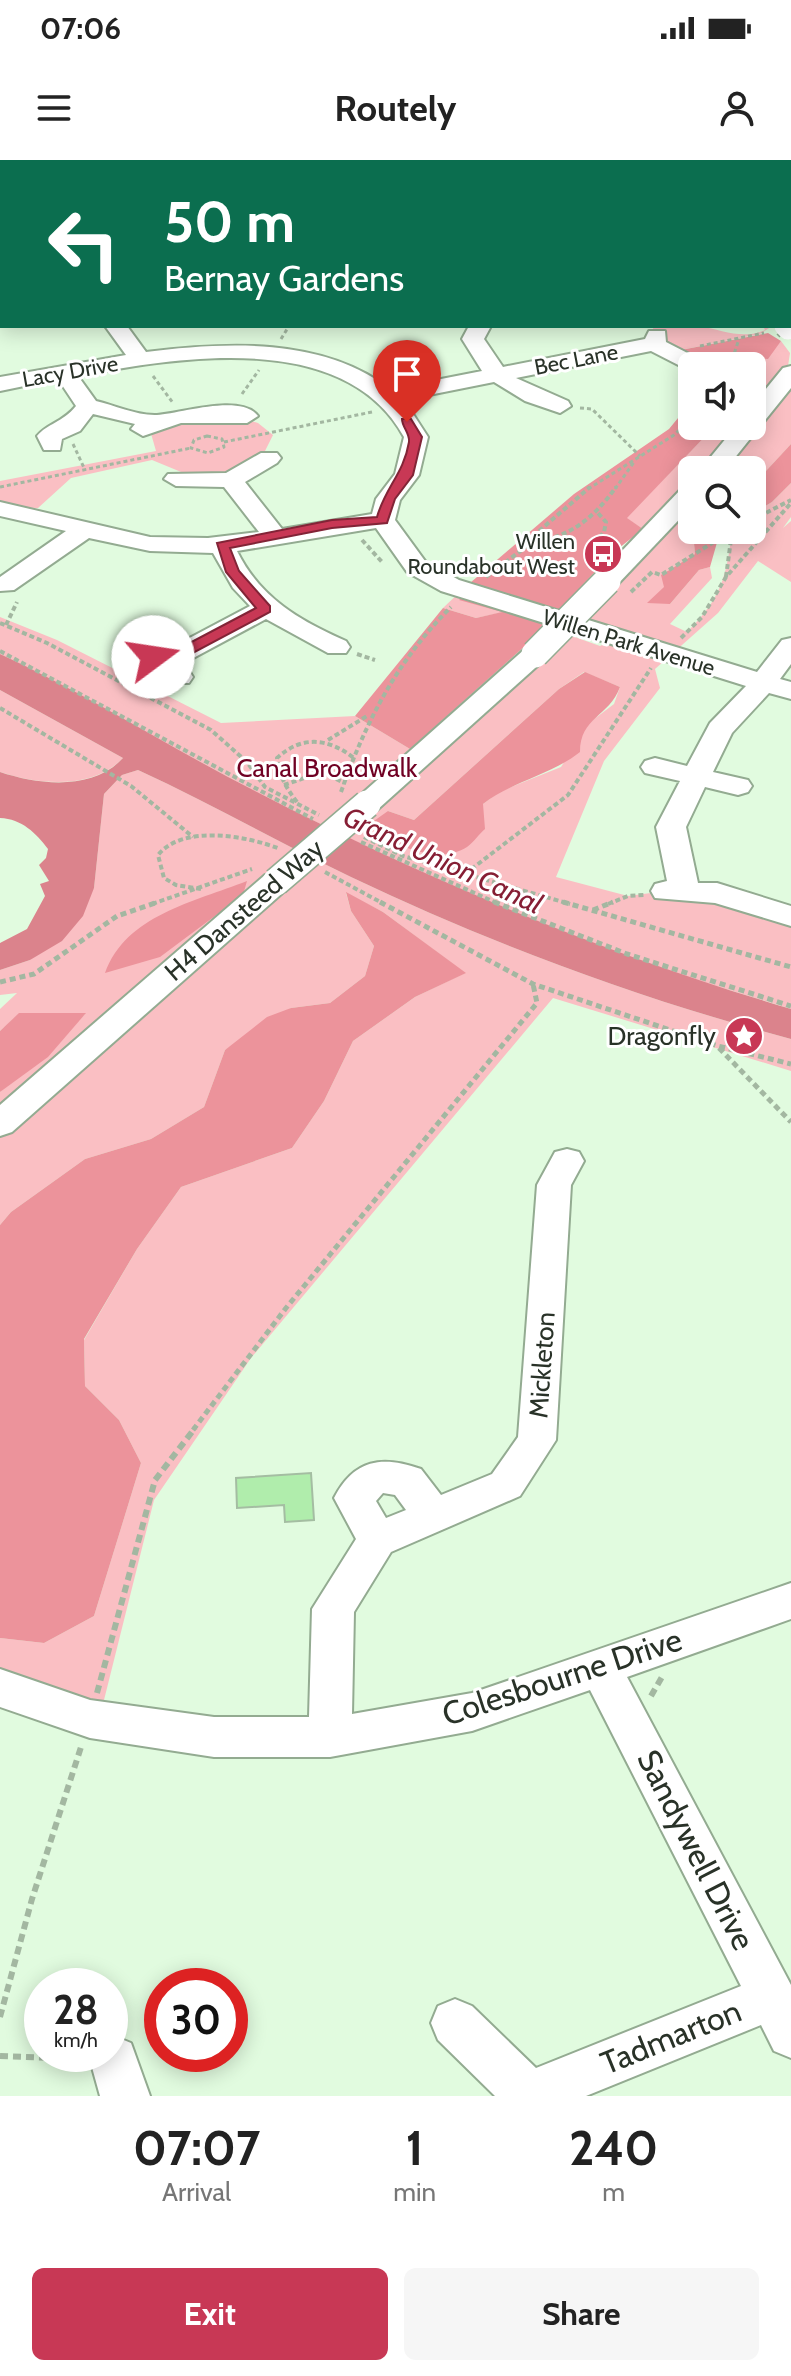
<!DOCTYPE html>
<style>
body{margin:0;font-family:Cabin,sans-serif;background:#f6f6f6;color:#222;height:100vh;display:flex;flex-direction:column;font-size:30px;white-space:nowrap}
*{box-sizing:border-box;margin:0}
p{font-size:26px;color:#767676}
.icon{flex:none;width:44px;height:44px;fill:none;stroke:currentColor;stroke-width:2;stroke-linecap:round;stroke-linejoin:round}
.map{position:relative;height:1936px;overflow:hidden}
.details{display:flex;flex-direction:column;background:#fff;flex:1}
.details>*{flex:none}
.banner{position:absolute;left:0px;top:0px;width:792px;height:168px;box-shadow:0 4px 20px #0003;background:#0b6e4f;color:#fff;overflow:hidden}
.fabs{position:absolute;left:678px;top:192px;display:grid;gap:16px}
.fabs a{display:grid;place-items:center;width:88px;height:88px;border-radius:12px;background:#fff;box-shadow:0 4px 20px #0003;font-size:40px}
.speed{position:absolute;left:24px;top:1808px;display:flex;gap:16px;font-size:40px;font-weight:700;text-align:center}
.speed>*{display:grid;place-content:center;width:104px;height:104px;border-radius:50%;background:#fff;box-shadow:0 4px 20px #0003;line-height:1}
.speed small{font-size:20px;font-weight:400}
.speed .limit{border:12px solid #d22;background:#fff;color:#111}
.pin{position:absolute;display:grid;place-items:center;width:68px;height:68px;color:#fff;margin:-82px -34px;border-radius:50% 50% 50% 0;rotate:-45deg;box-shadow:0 0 8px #0007}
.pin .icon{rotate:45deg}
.me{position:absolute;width:88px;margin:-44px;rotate:76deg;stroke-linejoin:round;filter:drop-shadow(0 0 6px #0008)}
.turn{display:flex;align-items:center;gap:28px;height:168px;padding:0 32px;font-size:36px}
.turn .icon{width:104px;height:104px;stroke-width:2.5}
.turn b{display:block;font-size:56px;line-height:68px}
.eta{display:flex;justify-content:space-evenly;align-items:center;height:136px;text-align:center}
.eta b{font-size:48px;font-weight:800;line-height:56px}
.action{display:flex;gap:16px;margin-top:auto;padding:16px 32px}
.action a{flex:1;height:92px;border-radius:12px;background:#c83855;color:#fff;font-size:32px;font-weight:800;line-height:92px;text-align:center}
.action a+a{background:#f6f6f6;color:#222}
.status{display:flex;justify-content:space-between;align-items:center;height:56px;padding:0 40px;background:#fff;direction:ltr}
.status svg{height:22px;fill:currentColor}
header{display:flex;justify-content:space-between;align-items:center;height:104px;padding:0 32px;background:#fff;font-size:36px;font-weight:800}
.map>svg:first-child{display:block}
.built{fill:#d1f0cf}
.green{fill:#fabfc3;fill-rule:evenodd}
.forest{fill:#ec939b}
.water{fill:#db838c}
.building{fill:#b0edac;stroke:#a4bda2;stroke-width:2}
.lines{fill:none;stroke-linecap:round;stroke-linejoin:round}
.minor-casing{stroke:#93ab91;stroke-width:4}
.path-far3{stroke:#a3b7a1;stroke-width:3;stroke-dasharray:4 3;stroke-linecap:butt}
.path-far2{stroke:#a3b7a1;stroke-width:4;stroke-dasharray:5 3;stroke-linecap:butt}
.path-far1{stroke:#a3b7a1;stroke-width:5;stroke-dasharray:6 4;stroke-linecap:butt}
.path{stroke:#a3b7a1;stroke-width:6;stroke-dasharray:8 5;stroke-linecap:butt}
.minor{fill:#fff;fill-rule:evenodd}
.minor-bridge-far1-casing{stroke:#93ab91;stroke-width:24;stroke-linecap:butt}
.minor-bridge-casing{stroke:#93ab91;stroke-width:30;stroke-linecap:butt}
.minor-bridge-far1{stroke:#fff;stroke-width:21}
.minor-bridge{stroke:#fff;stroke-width:27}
.route{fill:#c83855;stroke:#822437;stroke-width:2}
.labels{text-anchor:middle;stroke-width:6;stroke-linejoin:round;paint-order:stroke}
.far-street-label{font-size:22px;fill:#293228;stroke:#fff}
.far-poi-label{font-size:22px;fill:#293228;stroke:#fff;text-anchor:end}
.park-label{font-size:26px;fill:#700023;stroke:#fff}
.street-label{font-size:26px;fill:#293228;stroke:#fff}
.poi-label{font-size:26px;fill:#293228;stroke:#fff;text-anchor:end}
.water-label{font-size:28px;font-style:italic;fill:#861e34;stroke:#fff}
.near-street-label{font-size:32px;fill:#293228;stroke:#fff}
</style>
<div class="status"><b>07:06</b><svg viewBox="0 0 49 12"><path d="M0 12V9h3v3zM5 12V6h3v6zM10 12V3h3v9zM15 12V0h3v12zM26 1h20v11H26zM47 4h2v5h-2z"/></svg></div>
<header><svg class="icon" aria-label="menu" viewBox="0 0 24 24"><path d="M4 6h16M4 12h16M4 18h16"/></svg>Routely<svg class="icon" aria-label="person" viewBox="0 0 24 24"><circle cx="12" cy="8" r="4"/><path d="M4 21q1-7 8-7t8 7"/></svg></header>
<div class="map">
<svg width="791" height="1936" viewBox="0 0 791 1936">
<rect width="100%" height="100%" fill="#e1fbdf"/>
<polygon class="built" points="0,0 791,0 791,94 790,2 2,2 2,8"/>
<g class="green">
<path d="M654 166C669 166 686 163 700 166 721 170 744 180 765 170L763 166H772L760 174 681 190 651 174Z"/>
<polygon points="781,181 790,193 788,206 752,250 755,198 762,199"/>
<polygon points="791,213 791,284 752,326 752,310 712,310 752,266"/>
<polygon points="241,258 258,263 273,275 263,295 235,313 186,314 152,300 71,318 38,348 0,347 0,321 156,291 150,270 158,264"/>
<polygon points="715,266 739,266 700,310 692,310 692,319 648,366 643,369 626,358"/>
<path d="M791 323V357L783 368 791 361V422L758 401 718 453 655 509 660 528 604 601 556 717 628 736 666 731 791 756V849L632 800 405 706 254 631 0 494V457L57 480 221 563 355 556 410 589 371 638 558 471 600 486 614 479 566 462 692 332V370H708L694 383 695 394 662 414 670 444 699 410 710 407 712 418 670 464 687 472C721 439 727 416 732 370H752V354L772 342ZM584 512 620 527 614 544 589 563 561 607 499 632 483 644 382 677 388 651 414 660 559 529Z"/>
<polygon points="463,429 504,452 476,458 443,448"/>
<path d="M0 530 123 598C93 630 39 625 0 612Z"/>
<path d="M138 610C210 643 279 683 351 717 492 784 640 839 791 879V911L553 838 251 1198 154 1340 99 1560 0 1528V1478L44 1483 94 1456 141 1303 119 1260 85 1226 84 1180 137 1089 181 1027 292 988 324 941 353 881 415 837 465 813 383 752 346 733 351 751 374 786 365 816 330 843 291 848 225 890 204 947 151 979 85 999 11 1052 0 1065V932L85 854 20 853 0 871V849L17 833 0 835V810L30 800 94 728 104 634 122 615Z"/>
</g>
<g class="forest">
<polygon points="768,173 781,181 768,199 755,198 752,211 752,206 710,206 681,190"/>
<polygon points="692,241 692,266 715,266 627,358 643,369 614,392 525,486 410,589 355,556 443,448 476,458 502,452 459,440 467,432 463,429 574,334 669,269"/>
<polygon points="791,284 791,323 772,342 752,354 752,326"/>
<polygon points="708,370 732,370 718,379 710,407 699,410 670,444 647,443 664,427 661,415 695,394 694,383"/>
<path d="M585 512 620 527C609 557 580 557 580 592 551 615 513 621 483 644L485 669C479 674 474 682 467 687 440 705 390 687 371 663L388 651 414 660 559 529Z"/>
<path d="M247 721 243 735 160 797 105 813C126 755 194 742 247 721Z"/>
<polygon points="346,732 383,752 466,813 415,837 353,881 324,941 292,988 181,1027 137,1089 84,1179 85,1226 119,1260 141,1303 94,1456 44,1483 0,1478 0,1065 11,1052 85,999 151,979 204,947 225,890 267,857 291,848 330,843 365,816 374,786 351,751"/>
<polygon points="19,853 86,853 48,897 0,932 0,871"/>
</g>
<path class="water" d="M0 494C89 535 170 588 257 632 430 721 605 794 791 849V879C640 839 492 784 351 717 279 683 210 643 138 610L122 615 104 634 94 728 83 756 62 781 30 800 0 810V783L27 769 45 736 40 724 49 721 39 705 46 698 48 689C36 673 22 659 0 658V612C39 625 93 631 123 598L0 530Z"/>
<polygon class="building" points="311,1313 314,1360 285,1362 284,1345 237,1348 236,1318"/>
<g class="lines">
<g class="minor-casing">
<g id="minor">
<polygon points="329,0 347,0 348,2 328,2"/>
<polygon points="393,0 423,0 425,2 394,2"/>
<rect x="0" y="38" width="2" height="12"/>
<rect x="790" y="73" width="1" height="12"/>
<rect x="790" y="128" width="1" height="12"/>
<path d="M105 166H127L146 192C227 182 322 177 390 229L482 211 462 179 469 166H491L484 179 503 207 645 179 649 171H665L666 182 703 201 706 206H692V212L651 191 516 218 568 241 571 246 560 253 525 241 494 222 404 240 428 277 419 315 400 340 395 360 425 401 459 420 757 512 782 480 791 478V504L780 519 791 522V539L769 533 732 573 713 612 748 620 752 626 748 632 738 635 705 627 686 667 698 723H717L791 746V766L715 743 655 738 651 731 655 724 667 721 656 667 680 621 645 613 641 607 645 601 655 598 687 606 710 563 746 526 441 431 407 412 376 368 237 391C260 438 300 461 346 481L350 487 346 493H328L266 459 184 503 193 517 189 523H169L159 507 127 501 123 495 127 489 136 487 165 491 250 446 233 428 213 393 150 391 89 378 14 430 0 431V417L66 371 0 356V342L150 377 208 378 259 372 224 327 176 326 164 319 168 314 226 313 261 293H277L281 298 277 303 245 322 282 369 372 354 376 339 395 314 404 277C345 169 179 197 78 216L96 241C114 245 138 256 157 255 179 254 241 233 258 256L247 263H181L143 276 131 269 135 264 93 254 80 271 62 279 60 290H44L37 276C48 263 62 263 76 246L58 219 0 231V217L126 195Z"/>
<polygon points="791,206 791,228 725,310 700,310 736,266 752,266 752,246 783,208"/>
<polygon points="692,325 692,346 616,426 598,426 594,421 598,416 683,327"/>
<polygon points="535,486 544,488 548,494 544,500 377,650 357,650 353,644 357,638 526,488"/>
<polygon points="276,713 287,715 291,722 287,729 12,972 0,976 0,945 265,715"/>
<path d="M567 989 579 992 584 1001 571 1025 556 1280 520 1336 391 1392 354 1452 352 1554 472 1533 791 1423V1459L627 1517 791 1825V1898L774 1891 761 1865 586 1936H495L438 1880 431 1863 438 1846 455 1839 472 1846 536 1908 741 1826 590 1530 472 1571 330 1597H214L90 1578 0 1547V1509L90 1540 214 1557H309L312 1449 356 1379 334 1338C354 1299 382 1295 421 1309L441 1335 492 1314 518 1277 537 1025 555 992ZM383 1333 395 1335 406 1350 386 1358 376 1341Z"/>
<polygon points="114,1876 131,1883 150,1936 100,1936 90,1900 92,1894 110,1894 110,1877"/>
</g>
</g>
<g class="path-far3">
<polyline points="281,179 289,166"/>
<polyline points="700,186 764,173"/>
<polyline points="730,206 739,179"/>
<polyline points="153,216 173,243"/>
<polyline points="242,234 259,210"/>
<polyline points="580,248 592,249 640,296"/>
<polygon points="207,276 222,279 224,287 208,293 191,288 194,280"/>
<polyline points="224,282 372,252"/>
<polyline points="73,284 85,310"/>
<polyline points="0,327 191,288"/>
<polyline points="588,329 674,275 692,258"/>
<polyline points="615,329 634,302"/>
</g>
<g class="path-far2">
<polyline points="752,360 791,340"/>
<polyline points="362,380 382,402"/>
<path d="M531 383C570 377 593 359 616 327"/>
<polyline points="595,402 587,393 604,372 606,362 597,352"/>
<polyline points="486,417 531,383 531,378 590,327"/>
<polyline points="726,417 732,372"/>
<polyline points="631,432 652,412 661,415 733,370"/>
<polyline points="0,463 47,483 211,570 247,602 265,627 319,655"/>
<polyline points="6,465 17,442"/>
<polyline points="681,478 702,457 726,417 791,343"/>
<polyline points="0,491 313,659"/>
<polyline points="357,494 375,500"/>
<polyline points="0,548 131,626 193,677"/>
<polyline points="328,580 367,556"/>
<polyline points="248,602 277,608"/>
<polyline points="284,625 322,612 344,623"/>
<path d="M341 632C366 561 397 501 451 447"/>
<path d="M297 642C286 628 279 615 277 598 302 575 328 578 354 598"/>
<polyline points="364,677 403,696 570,744"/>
<polyline points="361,682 499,744"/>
<polyline points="325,712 384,744"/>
<polyline points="465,714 568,635 651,508"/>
<path d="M201 729 176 725 164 718 158 695C183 664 248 676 280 689"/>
<polyline points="152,744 252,709"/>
<polyline points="608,744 628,736 644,735"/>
</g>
<g class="path-far1">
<polyline points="380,742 533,824 718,886 791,904"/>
<polyline points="494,742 627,794 791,846"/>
<polyline points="563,742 791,807"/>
<polyline points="593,750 613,742"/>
<polyline points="0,822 34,814 117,756 158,742"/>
<polyline points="719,888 791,962"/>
<polyline points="193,1270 286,1148 537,843 533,824"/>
</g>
<g class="path">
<polyline points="97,1533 155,1320 195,1268"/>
<polyline points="651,1536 662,1517"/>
<polyline points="0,1857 32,1739 82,1584"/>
<polyline points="0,1896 81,1899"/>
</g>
<use href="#minor" class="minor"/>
<g class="minor-bridge-far1-casing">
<polyline id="minor-bridge-far1" points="785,166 788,169"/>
</g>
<g class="minor-bridge-casing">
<g id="minor-bridge">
<polyline points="535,494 607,421"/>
<polyline points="276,722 367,644"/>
</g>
</g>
<use href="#minor-bridge-far1" class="minor-bridge-far1"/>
<use href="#minor-bridge" class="minor-bridge"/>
</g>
<path class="route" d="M402 259H411L422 277 413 315 395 339 387 363 332 368 230 388 239 411 270 446V452L174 503 148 500V494L167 495 256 448 226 412 217 383 332 360 377 357C385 328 404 313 409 282 410 273 402 267 402 259Z"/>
<defs>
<g id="bus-disc" transform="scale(2)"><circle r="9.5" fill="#c83855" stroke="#fff"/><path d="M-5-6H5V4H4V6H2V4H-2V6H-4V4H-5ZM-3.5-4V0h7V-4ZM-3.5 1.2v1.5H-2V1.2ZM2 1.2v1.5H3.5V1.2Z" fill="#fff"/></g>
<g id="sight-disc" transform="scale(2)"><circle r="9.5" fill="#c83855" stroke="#fff"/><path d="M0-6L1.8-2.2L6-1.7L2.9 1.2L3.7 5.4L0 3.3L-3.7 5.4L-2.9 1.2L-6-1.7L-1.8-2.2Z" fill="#fff"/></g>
</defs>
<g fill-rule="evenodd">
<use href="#bus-disc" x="603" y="394"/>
<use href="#sight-disc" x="744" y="876"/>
</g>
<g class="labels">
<g class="far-street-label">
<text transform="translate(576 199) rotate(-11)" y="8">Bec Lane</text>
<text transform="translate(70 211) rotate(-10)" y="8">Lacy Drive</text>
<text transform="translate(629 482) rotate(17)" y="8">Willen Park Avenue</text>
</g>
<g class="far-poi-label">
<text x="575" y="389">Willen<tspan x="575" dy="25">Roundabout West</tspan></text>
</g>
<g class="park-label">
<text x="327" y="617">Canal Broadwalk</text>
</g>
<g class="street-label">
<text transform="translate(244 750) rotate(-41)" y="9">H4 Dansteed Way</text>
<text transform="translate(542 1205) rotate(-86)" y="9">Mickleton</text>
</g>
<g class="poi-label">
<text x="716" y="885">Dragonfly</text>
</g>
<g class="water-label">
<text transform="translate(443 700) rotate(25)" y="10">Grand Union Canal</text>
</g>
<g class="near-street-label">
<text transform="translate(562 1517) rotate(-18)" y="11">Colesbourne Drive</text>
<text transform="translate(696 1690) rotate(63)" y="11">Sandywell Drive</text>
<text transform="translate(671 1877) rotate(-22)" y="11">Tadmarton</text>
</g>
</g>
</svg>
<div class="fabs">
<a><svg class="icon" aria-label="sound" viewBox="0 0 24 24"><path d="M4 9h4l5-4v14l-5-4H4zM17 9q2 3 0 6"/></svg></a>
<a><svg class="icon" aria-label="search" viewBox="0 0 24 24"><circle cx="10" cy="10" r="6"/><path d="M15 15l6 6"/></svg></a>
</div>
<div class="speed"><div>28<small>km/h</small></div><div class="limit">30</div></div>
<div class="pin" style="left:407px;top:262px;background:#d93025"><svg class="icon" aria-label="arrive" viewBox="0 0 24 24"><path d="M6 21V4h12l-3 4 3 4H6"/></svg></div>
<svg class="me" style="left:153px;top:497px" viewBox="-20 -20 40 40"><circle r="19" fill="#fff"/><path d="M0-13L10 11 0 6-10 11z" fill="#c83855"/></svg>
<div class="banner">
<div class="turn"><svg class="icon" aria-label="left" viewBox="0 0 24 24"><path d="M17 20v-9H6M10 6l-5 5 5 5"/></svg><div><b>50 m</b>Bernay Gardens</div></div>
</div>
</div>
<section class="details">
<div class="eta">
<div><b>07:07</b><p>Arrival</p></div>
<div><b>1</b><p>min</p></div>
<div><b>240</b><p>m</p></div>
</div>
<div class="action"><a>Exit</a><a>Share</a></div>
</section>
